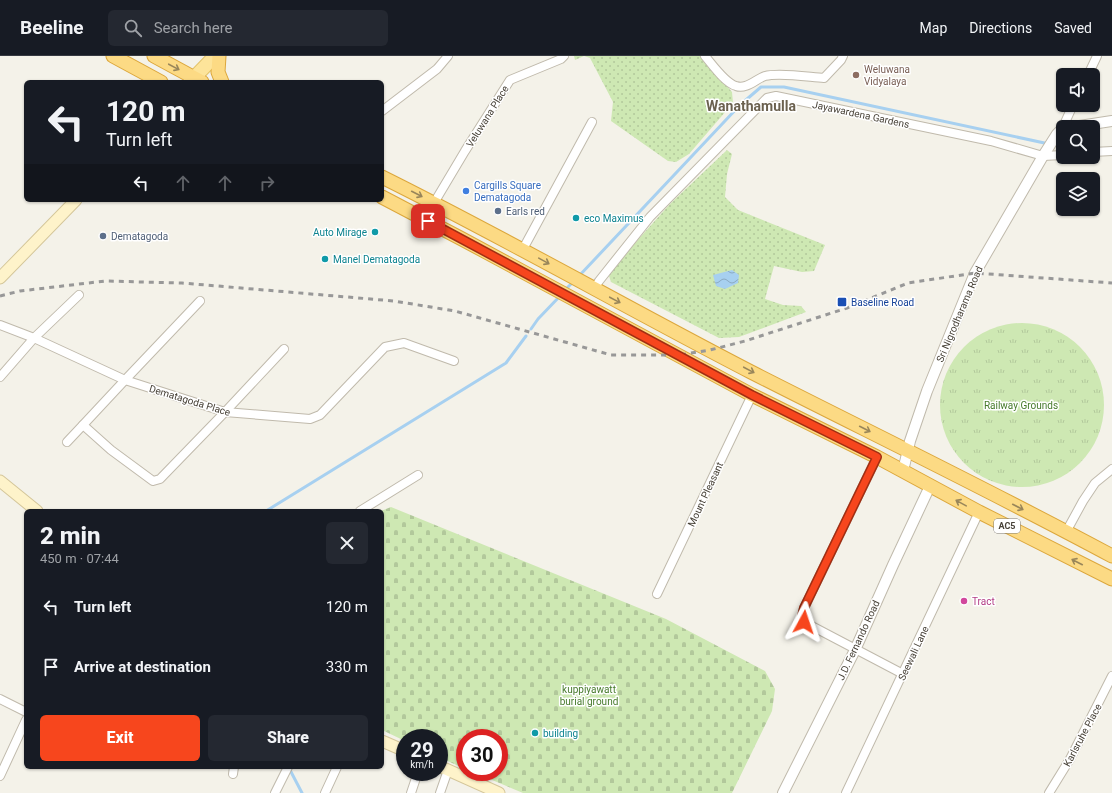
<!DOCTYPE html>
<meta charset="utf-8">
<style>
body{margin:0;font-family:Roboto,sans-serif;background:#242831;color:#f1f3f6;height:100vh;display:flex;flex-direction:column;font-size:15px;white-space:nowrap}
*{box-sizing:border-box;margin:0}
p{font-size:13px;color:#9ea1a6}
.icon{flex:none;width:22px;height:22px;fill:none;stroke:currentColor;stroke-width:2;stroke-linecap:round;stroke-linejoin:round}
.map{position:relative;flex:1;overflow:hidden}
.side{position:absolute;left:24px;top:453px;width:360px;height:260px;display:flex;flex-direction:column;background:#171b24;border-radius:6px;box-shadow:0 1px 3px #0004}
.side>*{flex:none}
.guide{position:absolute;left:24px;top:24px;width:360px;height:122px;border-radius:6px;box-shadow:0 1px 3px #0004;background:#171b24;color:#f1f3f6;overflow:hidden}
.tools{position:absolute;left:1056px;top:12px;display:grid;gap:8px}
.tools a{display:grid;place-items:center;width:44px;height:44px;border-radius:6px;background:#171b24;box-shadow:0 1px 3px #0004;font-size:20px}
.speed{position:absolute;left:396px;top:673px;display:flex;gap:8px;font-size:20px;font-weight:700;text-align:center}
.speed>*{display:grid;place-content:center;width:52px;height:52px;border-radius:50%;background:#171b24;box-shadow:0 1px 3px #0004;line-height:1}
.speed small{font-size:10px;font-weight:400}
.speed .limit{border:6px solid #d22;background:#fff;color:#111}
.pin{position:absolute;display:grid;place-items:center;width:34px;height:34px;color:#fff;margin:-17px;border-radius:8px;box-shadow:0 2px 6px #0006}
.me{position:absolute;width:44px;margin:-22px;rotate:5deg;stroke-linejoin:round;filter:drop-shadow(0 0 3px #0008)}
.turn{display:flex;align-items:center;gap:14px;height:84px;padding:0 16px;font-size:18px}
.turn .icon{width:52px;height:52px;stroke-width:2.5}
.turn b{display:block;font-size:28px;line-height:34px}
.lanes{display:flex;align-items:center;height:38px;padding:0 16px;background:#0003;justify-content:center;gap:20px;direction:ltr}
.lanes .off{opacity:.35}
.round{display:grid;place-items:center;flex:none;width:42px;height:42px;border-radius:6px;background:#242831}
.overview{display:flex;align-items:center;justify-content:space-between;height:68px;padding:0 16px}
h1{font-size:24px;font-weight:800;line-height:30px}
.action{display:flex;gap:8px;margin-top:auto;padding:8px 16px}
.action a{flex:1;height:46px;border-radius:6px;background:#f7461d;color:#fff;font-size:16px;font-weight:800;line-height:46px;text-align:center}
.action a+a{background:#242831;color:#f1f3f6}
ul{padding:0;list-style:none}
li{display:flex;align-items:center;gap:12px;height:60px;padding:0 16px}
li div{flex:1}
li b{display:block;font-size:15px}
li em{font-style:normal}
header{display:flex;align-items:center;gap:24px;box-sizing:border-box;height:56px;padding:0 20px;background:#171b24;border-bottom:1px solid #363941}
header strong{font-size:19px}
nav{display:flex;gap:22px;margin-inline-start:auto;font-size:14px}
.search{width:280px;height:36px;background:#242831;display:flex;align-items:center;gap:10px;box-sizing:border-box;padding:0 14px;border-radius:6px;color:#9ea1a6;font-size:15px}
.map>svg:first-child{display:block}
.grass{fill:url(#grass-dots)}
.cemetery{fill:url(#cemetery-stones)}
.park{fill:url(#park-tufts)}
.water{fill:url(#water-waves)}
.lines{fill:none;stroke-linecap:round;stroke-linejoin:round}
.stream{stroke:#a7d0f0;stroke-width:3}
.minor-casing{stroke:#c0baac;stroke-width:10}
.tertiary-casing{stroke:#c0baac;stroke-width:12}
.secondary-casing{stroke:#d4c69a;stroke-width:13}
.primary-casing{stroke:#e3c369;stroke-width:15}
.trunk-casing{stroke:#dca73c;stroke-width:15}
.minor{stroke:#fff;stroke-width:8}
.tertiary{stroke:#fff;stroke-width:10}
.secondary{stroke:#fef3ca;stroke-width:11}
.primary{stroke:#fde49a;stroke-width:13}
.trunk{stroke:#fcda84;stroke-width:13}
.rail{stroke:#989898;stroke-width:3;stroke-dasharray:5 5;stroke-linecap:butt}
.oneway{stroke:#99865a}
.route-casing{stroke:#a12e13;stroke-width:10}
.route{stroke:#f7461d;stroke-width:7}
.education-dot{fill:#8d6e63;stroke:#fff;stroke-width:1.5}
.shop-dot{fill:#3f7fe0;stroke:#fff;stroke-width:1.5}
.service-dot{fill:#5c6f8a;stroke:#fff;stroke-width:1.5}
.culture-dot{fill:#0f9aa8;stroke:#fff;stroke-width:1.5}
.transit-dot{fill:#1a4fb4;stroke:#fff;stroke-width:1.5}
.hotel-dot{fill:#d1479c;stroke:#fff;stroke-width:1.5}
.labels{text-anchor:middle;stroke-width:3;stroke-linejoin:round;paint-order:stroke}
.shield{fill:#fff;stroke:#7f7b74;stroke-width:1}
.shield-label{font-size:9px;font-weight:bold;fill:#484238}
.education-label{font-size:10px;fill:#785e54;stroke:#fff;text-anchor:start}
.street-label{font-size:10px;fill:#484238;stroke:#fff}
.shop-label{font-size:10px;fill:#366cbe;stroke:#fff;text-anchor:start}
.service-label{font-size:10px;fill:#4e5e75;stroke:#fff;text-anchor:start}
.culture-label{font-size:10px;fill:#0d838f;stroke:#fff;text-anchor:start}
.transit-label{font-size:10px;fill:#164399;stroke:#fff;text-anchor:start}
.park-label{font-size:10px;fill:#467a2b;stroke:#fff}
.hotel-label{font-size:10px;fill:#b23c85;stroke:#fff;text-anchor:start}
.district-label{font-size:14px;font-weight:bold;fill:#6b614f;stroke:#fff}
</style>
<header>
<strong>Beeline</strong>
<div class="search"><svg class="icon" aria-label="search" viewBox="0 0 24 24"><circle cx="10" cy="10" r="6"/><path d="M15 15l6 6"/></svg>Search here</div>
<nav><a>Map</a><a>Directions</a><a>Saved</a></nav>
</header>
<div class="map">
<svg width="1112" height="737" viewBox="0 0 1112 737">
<defs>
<pattern id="grass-dots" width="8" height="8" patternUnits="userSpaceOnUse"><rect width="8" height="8" fill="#cee8b3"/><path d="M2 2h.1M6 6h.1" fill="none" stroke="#b2c89b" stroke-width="1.8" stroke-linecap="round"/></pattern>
<pattern id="cemetery-stones" width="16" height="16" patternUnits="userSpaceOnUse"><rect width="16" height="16" fill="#cee8b3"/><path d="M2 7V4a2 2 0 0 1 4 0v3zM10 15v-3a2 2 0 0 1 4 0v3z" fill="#b2c89b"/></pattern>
<pattern id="park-tufts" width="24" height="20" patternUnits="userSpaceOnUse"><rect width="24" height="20" fill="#cee8b3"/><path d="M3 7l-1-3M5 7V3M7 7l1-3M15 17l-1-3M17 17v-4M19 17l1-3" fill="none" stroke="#b2c89b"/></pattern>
<pattern id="water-waves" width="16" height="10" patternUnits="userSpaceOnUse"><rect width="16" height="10" fill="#a7d0f0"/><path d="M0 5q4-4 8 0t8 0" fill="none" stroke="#8aaac3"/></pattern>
</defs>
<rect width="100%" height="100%" fill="#f4f2e9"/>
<g class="grass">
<polygon points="574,0 700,0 732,36 733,47 689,98 676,106 668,105 611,65 613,46 590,2 584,0 575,4"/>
<polygon points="727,94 732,98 727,118 725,141 738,154 825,189 814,215 802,216 774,210 765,243 783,249 801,250 806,256 739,281 719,282 611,226 609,220 617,207 670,148"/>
</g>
<polygon class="cemetery" points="391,451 666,563 765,615 775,633 772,655 732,737 523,737 473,716 499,716 499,682 465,682 465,713 439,701 439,682 405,682 405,685 382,674 381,455"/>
<circle class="park" cx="1022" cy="349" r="82"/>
<polygon class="water" points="732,214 739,219 738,227 725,233 716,230 713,219"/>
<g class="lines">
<g class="stream">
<polyline points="579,220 740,49 761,31 784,31 1063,91"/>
<polyline points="565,234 574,225"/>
<polyline points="531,273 538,263 560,240"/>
<polyline points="266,455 506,307 526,280"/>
<polyline points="289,712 302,737"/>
</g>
<g class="minor-casing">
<g id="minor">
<path d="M705 0C712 8 725 27 736 30 746 34 756 23 765 20 779 16 809 21 824 22L841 4 843 0"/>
<polyline points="1088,19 1097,0"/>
<polyline points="382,55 437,13 448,0"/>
<polyline points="1062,73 1073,49"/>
<polyline points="1093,96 1112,95"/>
<polyline points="434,147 465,95 510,24 561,3 564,0"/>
<polyline points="523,193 592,66"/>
<polyline points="594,233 599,225 650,161 767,42 776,40 991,85 1043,100 1063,99"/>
<polyline points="200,245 125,324 83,369 111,394 153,425 160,423 225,356 284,293"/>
<polyline points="0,269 34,282 125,324 225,356 310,363 320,359 385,291 404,287 454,305"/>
<polyline points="0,321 34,282 79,239"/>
<polyline points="67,386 83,369"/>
<polyline points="877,401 804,552 802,560 804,566 903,618"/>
<polyline points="360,455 418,419"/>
<polyline points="1066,476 1083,445 1095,427 1112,413"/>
<polyline points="657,538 752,339"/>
<polyline points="0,643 26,656"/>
<polyline points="233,718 234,711"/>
<polyline points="0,720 26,664"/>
<polyline points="275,737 288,711"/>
<polyline points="325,737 337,711"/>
<polyline points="411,737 418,716"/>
<polyline points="440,737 448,714"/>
<polyline points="846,737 979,456"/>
<polyline points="1049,737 1070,703 1112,620"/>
</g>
</g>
<g class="tertiary-casing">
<g id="tertiary">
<polyline points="1073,71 1112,65"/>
<polyline points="903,415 910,385 927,335 975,217 1043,100 1057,78 1063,72"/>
<polyline points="783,737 855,594 893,509 930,430"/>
</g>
</g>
<g class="secondary-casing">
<g id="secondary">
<polyline points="0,222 76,144"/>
<polyline points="0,425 37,455"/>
<polyline points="382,685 405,695"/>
<polyline points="439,710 499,737"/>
</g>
</g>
<g class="primary-casing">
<polyline id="primary" points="190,26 215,0"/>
</g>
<g class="trunk-casing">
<g id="trunk">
<polyline points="113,0 161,26"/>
<polyline points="154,0 202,26"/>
<polyline points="219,0 218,16 222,26"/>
<path d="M382 121C507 183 627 252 751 316 871 377 993 436 1112 500"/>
<polyline points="382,141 462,183 752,339 877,401 979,456 1112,523"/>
</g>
</g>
<use href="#minor" class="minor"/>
<use href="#tertiary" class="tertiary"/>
<use href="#secondary" class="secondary"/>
<use href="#primary" class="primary"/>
<use href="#trunk" class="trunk"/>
<polyline class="rail" points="0,240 20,235 105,225 182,227 394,245 455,255 611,299 679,299 710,294 745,285 847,252 908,227 975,217 1112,227"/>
</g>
<defs><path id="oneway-shaft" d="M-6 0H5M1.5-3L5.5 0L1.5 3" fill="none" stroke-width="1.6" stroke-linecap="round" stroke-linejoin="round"/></defs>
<g class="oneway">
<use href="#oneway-shaft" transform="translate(174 11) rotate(28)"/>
<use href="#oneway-shaft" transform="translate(417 138) rotate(27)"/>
<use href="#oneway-shaft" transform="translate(544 205) rotate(29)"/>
<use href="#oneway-shaft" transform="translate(615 244) rotate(28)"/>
<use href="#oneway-shaft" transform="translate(749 314) rotate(28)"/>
<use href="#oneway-shaft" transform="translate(865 373) rotate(27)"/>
<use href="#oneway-shaft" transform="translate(961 447) rotate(-151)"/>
<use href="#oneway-shaft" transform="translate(1018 451) rotate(27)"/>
<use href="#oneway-shaft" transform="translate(1077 506) rotate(-153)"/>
</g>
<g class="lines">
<g class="route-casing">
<polyline id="route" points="428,165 752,339 877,401 804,552 802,560 804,566"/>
</g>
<use href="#route" class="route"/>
</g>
<circle class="education-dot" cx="856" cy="19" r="4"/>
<circle class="shop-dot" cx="466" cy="135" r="4"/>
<g class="service-dot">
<circle cx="498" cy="155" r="4"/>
<circle cx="103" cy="180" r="4"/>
</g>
<g class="culture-dot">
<circle cx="576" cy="162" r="4"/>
<circle cx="375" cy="176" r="4"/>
<circle cx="325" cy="203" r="4"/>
<circle cx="535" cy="677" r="4"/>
</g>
<rect class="transit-dot" x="837" y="241" width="10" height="10" rx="2"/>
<circle class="hotel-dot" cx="964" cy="545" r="4"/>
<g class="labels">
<rect class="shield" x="994" y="463" width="26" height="14" rx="3"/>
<g class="shield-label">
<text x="1007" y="473">AC5</text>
</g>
<g class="education-label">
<text x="864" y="17">Weluwana<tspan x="864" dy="12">Vidyalaya</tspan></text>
</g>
<g class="street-label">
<text transform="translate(861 58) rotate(12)" y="4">Jayawardena Gardens</text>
<text transform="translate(487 60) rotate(-58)" y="4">Veluwana Place</text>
<text transform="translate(959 258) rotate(-67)" y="4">Sri Nigrodharama Road</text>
<text transform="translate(190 344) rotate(17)" y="4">Dematagoda Place</text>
<text transform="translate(705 438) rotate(-65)" y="4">Mount Pleasant</text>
<text transform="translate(858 584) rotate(-65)" y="4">J.D. Fernando Road</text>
<text transform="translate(913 597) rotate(-65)" y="4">Seewali Lane</text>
<text transform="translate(1082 679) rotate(-62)" y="4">Karlsruhe Place</text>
</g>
<g class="shop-label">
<text x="474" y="133">Cargills Square<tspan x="474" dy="12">Dematagoda</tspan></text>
</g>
<g class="service-label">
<text x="506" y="159">Earls red</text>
<text x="111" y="184">Dematagoda</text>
</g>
<g class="culture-label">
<text x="584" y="166">eco Maximus</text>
<text x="367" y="180" text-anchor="end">Auto Mirage</text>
<text x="333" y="207">Manel Dematagoda</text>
<text x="543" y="681">building</text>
</g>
<g class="transit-label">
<text x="851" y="250">Baseline Road</text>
</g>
<g class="park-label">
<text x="1021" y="353">Railway Grounds</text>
<text x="589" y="637">kuppiyawatt<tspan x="589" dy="12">burial ground</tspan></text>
</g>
<g class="hotel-label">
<text x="972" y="549">Tract</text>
</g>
<g class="district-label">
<text x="751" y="55">Wanathamulla</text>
</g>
</g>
</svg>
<div class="tools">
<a><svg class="icon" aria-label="sound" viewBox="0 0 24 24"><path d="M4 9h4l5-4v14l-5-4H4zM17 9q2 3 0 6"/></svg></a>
<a><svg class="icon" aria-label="search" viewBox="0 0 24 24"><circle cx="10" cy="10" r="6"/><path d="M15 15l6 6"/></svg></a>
<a><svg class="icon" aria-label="layers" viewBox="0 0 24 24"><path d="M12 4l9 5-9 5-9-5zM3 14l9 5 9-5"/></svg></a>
</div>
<div class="speed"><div>29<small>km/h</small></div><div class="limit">30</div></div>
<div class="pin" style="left:428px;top:165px;background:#d93025"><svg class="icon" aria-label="arrive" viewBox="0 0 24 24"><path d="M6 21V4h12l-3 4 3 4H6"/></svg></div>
<svg class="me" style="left:804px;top:566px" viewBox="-20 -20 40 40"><path d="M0-17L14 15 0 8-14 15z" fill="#f7461d" stroke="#fff" stroke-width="4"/></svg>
<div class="guide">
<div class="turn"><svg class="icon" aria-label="left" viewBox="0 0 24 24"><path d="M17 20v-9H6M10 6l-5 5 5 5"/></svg><div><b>120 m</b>Turn left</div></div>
<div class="lanes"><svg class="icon" aria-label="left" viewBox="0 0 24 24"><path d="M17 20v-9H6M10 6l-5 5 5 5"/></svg><svg class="icon off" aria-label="ahead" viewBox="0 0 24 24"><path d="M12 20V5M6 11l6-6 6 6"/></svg><svg class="icon off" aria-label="ahead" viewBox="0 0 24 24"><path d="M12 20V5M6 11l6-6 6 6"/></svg><svg class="icon off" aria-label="right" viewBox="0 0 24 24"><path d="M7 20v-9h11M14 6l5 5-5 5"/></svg></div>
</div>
<section class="side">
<div class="overview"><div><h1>2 min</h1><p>450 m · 07:44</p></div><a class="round"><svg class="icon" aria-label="close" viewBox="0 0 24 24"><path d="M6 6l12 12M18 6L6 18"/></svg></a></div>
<ul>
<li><svg class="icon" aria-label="left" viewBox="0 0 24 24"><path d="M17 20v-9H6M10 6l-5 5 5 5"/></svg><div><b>Turn left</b></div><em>120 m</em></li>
<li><svg class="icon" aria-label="arrive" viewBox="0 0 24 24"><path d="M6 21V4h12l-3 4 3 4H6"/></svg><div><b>Arrive at destination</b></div><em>330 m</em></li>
</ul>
<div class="action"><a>Exit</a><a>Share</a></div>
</section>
</div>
